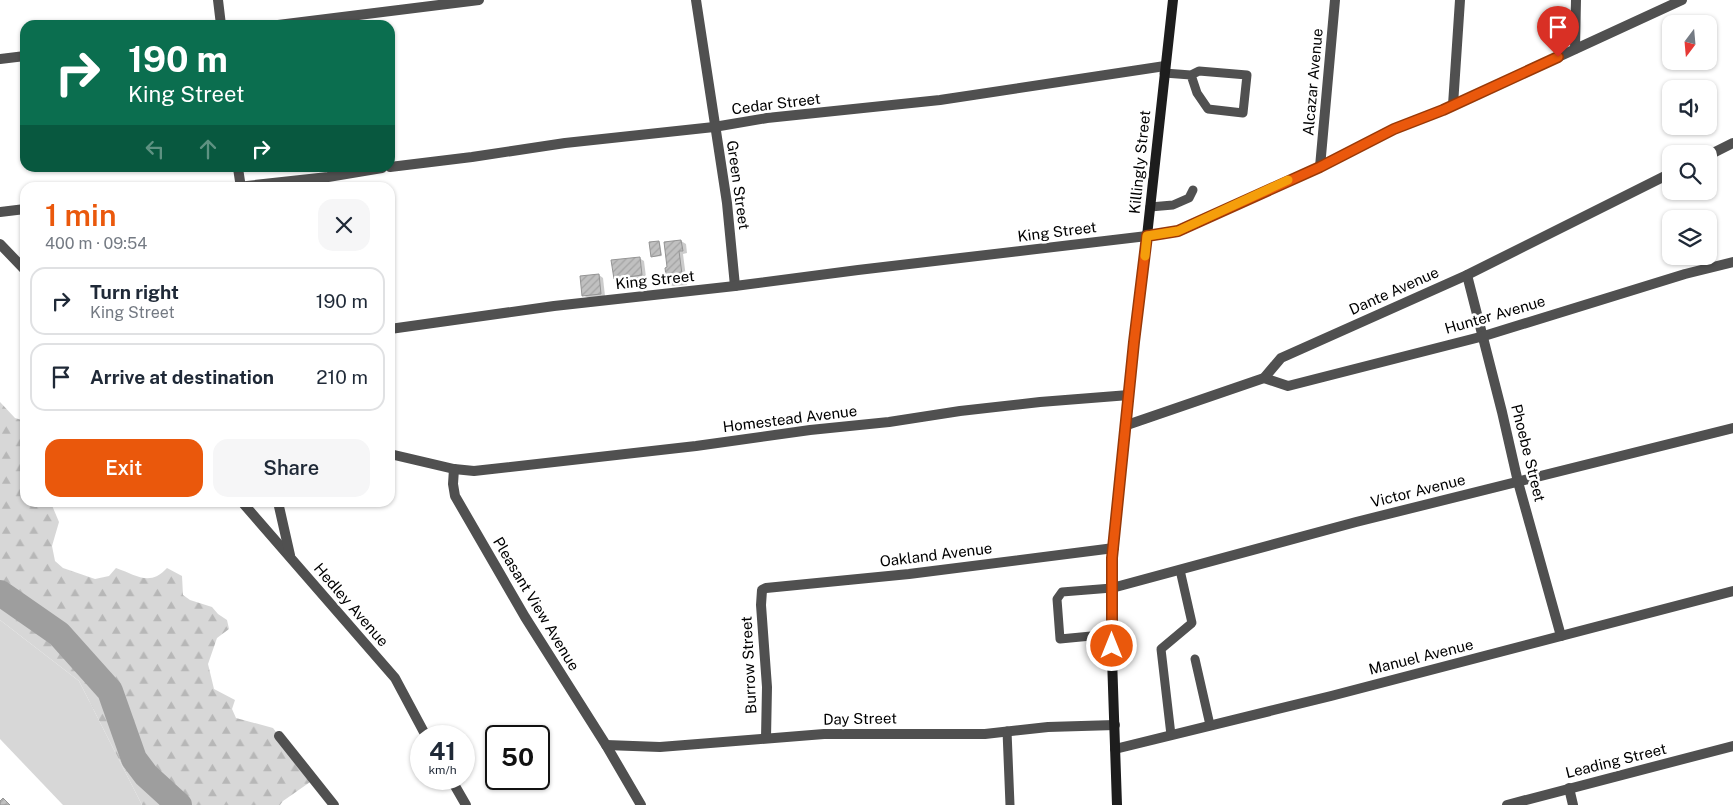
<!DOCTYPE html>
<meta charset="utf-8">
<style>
body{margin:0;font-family:"Public Sans",sans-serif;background:#f6f6f7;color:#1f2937;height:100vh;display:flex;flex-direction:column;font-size:19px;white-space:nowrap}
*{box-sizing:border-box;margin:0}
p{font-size:16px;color:#747a83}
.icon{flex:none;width:28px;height:28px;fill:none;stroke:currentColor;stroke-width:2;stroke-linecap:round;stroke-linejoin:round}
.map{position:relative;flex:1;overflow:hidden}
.panel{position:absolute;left:20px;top:182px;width:375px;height:325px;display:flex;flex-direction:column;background:#fff;border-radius:15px;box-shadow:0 1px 4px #0004}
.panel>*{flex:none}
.banner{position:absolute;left:20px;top:20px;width:375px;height:152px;border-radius:15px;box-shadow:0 1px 4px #0004;background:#0b6e4f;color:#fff;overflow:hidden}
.needle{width:32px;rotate:196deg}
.buttons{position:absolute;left:1662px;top:15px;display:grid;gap:10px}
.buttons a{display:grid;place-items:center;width:55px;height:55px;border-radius:10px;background:#fff;box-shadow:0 1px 4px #0004;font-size:25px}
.speed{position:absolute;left:410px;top:725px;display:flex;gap:10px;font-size:25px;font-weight:700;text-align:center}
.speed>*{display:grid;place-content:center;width:65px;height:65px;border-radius:50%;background:#fff;box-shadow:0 1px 4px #0004;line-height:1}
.speed small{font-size:12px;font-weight:400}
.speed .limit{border:2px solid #111;border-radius:8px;background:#fff;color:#111}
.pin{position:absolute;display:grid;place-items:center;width:42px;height:42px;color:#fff;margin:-51px -21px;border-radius:50% 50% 50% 0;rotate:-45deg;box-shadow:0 0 5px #0007}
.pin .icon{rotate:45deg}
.me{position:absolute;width:55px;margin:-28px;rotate:0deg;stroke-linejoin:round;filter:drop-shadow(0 0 4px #0008)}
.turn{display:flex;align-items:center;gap:18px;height:105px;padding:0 25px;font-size:22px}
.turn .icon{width:65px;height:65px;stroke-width:2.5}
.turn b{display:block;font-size:35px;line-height:42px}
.lanes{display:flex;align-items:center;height:48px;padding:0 25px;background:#0003;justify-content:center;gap:25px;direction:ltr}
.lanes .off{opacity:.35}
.round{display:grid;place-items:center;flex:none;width:52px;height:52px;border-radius:15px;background:#f6f6f7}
.summary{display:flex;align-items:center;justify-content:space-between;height:85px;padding:0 25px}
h1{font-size:30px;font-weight:600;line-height:38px;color:#ea580c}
.action{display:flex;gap:10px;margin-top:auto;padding:10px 25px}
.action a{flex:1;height:58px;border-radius:15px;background:#ea580c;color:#fff;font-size:20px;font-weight:600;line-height:58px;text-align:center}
.action a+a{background:#f6f6f7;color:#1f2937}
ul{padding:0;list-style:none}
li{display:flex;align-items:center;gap:15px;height:68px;margin:0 10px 8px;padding:0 15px;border:2px solid #e0e1e3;border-radius:15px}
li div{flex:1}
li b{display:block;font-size:19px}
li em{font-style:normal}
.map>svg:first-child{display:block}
.grass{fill:#d7d7d7}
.forest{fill:url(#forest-firs)}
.shadow{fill:#0003}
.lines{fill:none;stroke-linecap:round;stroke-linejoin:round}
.river{stroke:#9e9e9e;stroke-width:26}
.building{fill:url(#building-hatch);stroke:#949494}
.service{stroke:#505050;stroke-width:9}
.minor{stroke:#505050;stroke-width:10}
.secondary{stroke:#1d1d1d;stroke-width:10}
.route-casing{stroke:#983908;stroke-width:12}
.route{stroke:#ea580c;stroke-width:9}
.slow{stroke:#f59e0b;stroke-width:9}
.labels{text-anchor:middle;stroke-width:5;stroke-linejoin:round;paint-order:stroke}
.street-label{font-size:15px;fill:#000;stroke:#fff}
</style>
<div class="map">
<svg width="1733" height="805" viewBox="0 0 1733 805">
<defs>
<pattern id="forest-firs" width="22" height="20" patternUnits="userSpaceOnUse" patternTransform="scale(1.25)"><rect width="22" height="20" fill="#d7d7d7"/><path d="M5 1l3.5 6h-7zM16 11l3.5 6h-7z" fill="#b7b7b7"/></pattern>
<pattern id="building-hatch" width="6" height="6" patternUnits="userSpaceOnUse" patternTransform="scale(1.25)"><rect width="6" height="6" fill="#c0c0c0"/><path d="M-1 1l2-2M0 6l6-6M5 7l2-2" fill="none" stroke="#a3a3a3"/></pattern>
</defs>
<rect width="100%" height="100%" fill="#fff"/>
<polygon class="grass" points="0,620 79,681 142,805 63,805 0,739"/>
<path class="forest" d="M0 402 15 418 25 421V502L51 503 59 522 52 546 55 561 63 568 95 579 109 576 116 568C136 575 150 587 167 568L182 576 183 595 190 600 212 607 218 614 227 620 229 629 217 638 208 664 214 689 235 700 232 709 236 718 273 728 313 780 283 801 280 805H142L79 681 0 620Z"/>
<g class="shadow">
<polygon points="681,241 686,244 687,253 683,254 687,285 673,286 668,284"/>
<polygon points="659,242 660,243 662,256 654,257 652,256"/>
<polygon points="639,258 644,261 646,277 619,280 615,278"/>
<polygon points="599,275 603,278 605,296 588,298 583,295"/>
</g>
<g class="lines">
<polyline class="river" points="0,593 59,634 110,691 134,759 146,775 179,805"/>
</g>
<g class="building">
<polygon points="681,240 683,251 679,251 683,282 667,284 665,268 667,267 664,242"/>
<polygon points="659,241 661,255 651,257 649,242"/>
<polygon points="640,257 642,275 614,279 611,260"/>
<polygon points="599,274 601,294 582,296 580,276"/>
<polygon points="3,798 10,805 0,805 0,801"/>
</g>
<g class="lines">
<g class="service">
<polyline points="1164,73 1191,75 1199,71 1247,75 1243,113 1208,109 1197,93 1191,75"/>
<polyline points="1150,207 1173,205 1189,198 1193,190"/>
<polyline points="1112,634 1060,639 1057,599 1062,592 1112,588"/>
<polyline points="1195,659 1210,725"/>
<polyline points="1007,731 1010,805"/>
<polyline points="1171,735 1161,649 1192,623 1180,570"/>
</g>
<g class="minor">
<polyline points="218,0 221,25"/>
<polyline points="696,0 727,203 735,286"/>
<polyline points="278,25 479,0"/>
<polyline points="1575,49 1576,0"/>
<polyline points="0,59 25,56"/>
<polyline points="1453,105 1460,0"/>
<polyline points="1709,155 1733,143"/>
<polyline points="390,167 472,157 565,143 714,127 767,118 940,100 1165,66"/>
<polyline points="1320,167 1335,0"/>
<polyline points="238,168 241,188"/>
<polyline points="228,188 328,177 382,168"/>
<polyline points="0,212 25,209"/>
<polyline points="0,244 25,270"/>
<polyline points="1467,275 1502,412 1518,482 1561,636"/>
<polyline points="390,329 554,306 735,286 858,270 1147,236 1178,231 1320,167 1394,129 1443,110 1682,0"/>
<polyline points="1264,378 1288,386 1484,336 1685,274 1733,262"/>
<polyline points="1127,425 1264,378 1281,358 1467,275 1671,173"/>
<polyline points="390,454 454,469 474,471 696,446 810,430 889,422 960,411 1040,402 1129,395"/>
<polyline points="454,469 453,484 455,496 525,617 606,745 641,805"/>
<polyline points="242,502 395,678 426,736"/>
<polyline points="278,502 290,555"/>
<polyline points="1112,588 1356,522 1733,428"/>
<polyline points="279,736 334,805"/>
<polyline points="766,738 767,687 761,605 762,590 766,588 909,574 1114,548"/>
<polyline points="606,745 660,747 824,734 985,734 1048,727 1115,725"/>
<polyline points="1115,749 1331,696 1733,591"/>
<polyline points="451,779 466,805"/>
<polyline points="1569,788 1573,805"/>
<polyline points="1507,805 1733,746"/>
</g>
<polyline class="secondary" points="1117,805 1112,658 1112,558 1134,342 1147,236 1173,0"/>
</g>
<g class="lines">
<g class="route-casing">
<polyline id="route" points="1112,646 1112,558 1134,342 1147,236 1178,231 1320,167 1394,129 1443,110 1558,57"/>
</g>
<use href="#route" class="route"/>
<polyline class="slow" points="1145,256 1147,236 1178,231 1288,180"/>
</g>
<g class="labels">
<g class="street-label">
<text transform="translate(1313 82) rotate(-85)" y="5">Alcazar Avenue</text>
<text transform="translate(776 104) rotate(-7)" y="5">Cedar Street</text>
<text transform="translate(1140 162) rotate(-84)" y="5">Killingly Street</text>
<text transform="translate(738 185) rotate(82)" y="5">Green Street</text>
<text transform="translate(1057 232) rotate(-7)" y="5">King Street</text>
<text transform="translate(655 280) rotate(-6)" y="5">King Street</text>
<text transform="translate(1394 291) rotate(-24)" y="5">Dante Avenue</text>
<text transform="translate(1495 315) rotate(-16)" y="5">Hunter Avenue</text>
<text transform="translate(790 419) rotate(-7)" y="5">Homestead Avenue</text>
<text transform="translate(1528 453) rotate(76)" y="5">Phoebe Street</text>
<text transform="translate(1418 491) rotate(-14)" y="5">Victor Avenue</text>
<text transform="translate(936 555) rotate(-7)" y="5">Oakland Avenue</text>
<text transform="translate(536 604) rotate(59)" y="5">Pleasant View Avenue</text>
<text transform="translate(351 605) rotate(49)" y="5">Hedley Avenue</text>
<text transform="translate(1421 657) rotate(-14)" y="5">Manuel Avenue</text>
<text transform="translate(749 665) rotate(-93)" y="5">Burrow Street</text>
<text transform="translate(860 719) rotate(-1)" y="5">Day Street</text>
<text transform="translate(1616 761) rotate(-14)" y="5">Leading Street</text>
</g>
</g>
</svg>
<div class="buttons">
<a><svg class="needle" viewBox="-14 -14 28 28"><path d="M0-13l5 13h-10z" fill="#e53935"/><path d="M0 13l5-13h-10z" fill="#747a83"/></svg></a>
<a><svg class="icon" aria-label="sound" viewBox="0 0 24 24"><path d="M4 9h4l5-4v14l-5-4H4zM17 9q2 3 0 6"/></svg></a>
<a><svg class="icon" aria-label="search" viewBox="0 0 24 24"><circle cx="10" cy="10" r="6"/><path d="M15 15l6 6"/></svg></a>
<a><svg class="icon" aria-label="layers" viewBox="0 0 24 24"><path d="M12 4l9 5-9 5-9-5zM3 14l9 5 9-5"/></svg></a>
</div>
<div class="speed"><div>41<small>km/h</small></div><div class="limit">50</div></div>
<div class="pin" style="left:1558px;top:57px;background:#d93025"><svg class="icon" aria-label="arrive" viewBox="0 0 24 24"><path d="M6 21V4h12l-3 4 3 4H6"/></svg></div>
<svg class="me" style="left:1112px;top:646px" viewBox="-20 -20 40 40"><circle r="17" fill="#ea580c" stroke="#fff" stroke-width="3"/><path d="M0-11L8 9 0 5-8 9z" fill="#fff"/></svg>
<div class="banner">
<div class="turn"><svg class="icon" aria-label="right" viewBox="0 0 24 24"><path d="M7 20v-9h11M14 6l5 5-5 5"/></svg><div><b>190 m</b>King Street</div></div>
<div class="lanes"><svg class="icon off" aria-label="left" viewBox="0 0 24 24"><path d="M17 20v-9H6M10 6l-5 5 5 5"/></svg><svg class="icon off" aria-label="ahead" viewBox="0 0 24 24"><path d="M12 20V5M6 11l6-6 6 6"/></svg><svg class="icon" aria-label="right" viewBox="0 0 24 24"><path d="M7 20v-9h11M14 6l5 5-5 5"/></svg></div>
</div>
<section class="panel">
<div class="summary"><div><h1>1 min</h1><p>400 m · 09:54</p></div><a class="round"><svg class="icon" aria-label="close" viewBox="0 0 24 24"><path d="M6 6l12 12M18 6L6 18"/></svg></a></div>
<ul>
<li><svg class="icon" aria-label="right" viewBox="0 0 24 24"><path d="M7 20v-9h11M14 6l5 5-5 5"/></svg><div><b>Turn right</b><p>King Street</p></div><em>190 m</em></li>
<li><svg class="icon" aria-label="arrive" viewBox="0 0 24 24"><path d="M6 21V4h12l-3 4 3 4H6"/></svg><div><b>Arrive at destination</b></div><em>210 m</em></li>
</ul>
<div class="action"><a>Exit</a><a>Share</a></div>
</section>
</div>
